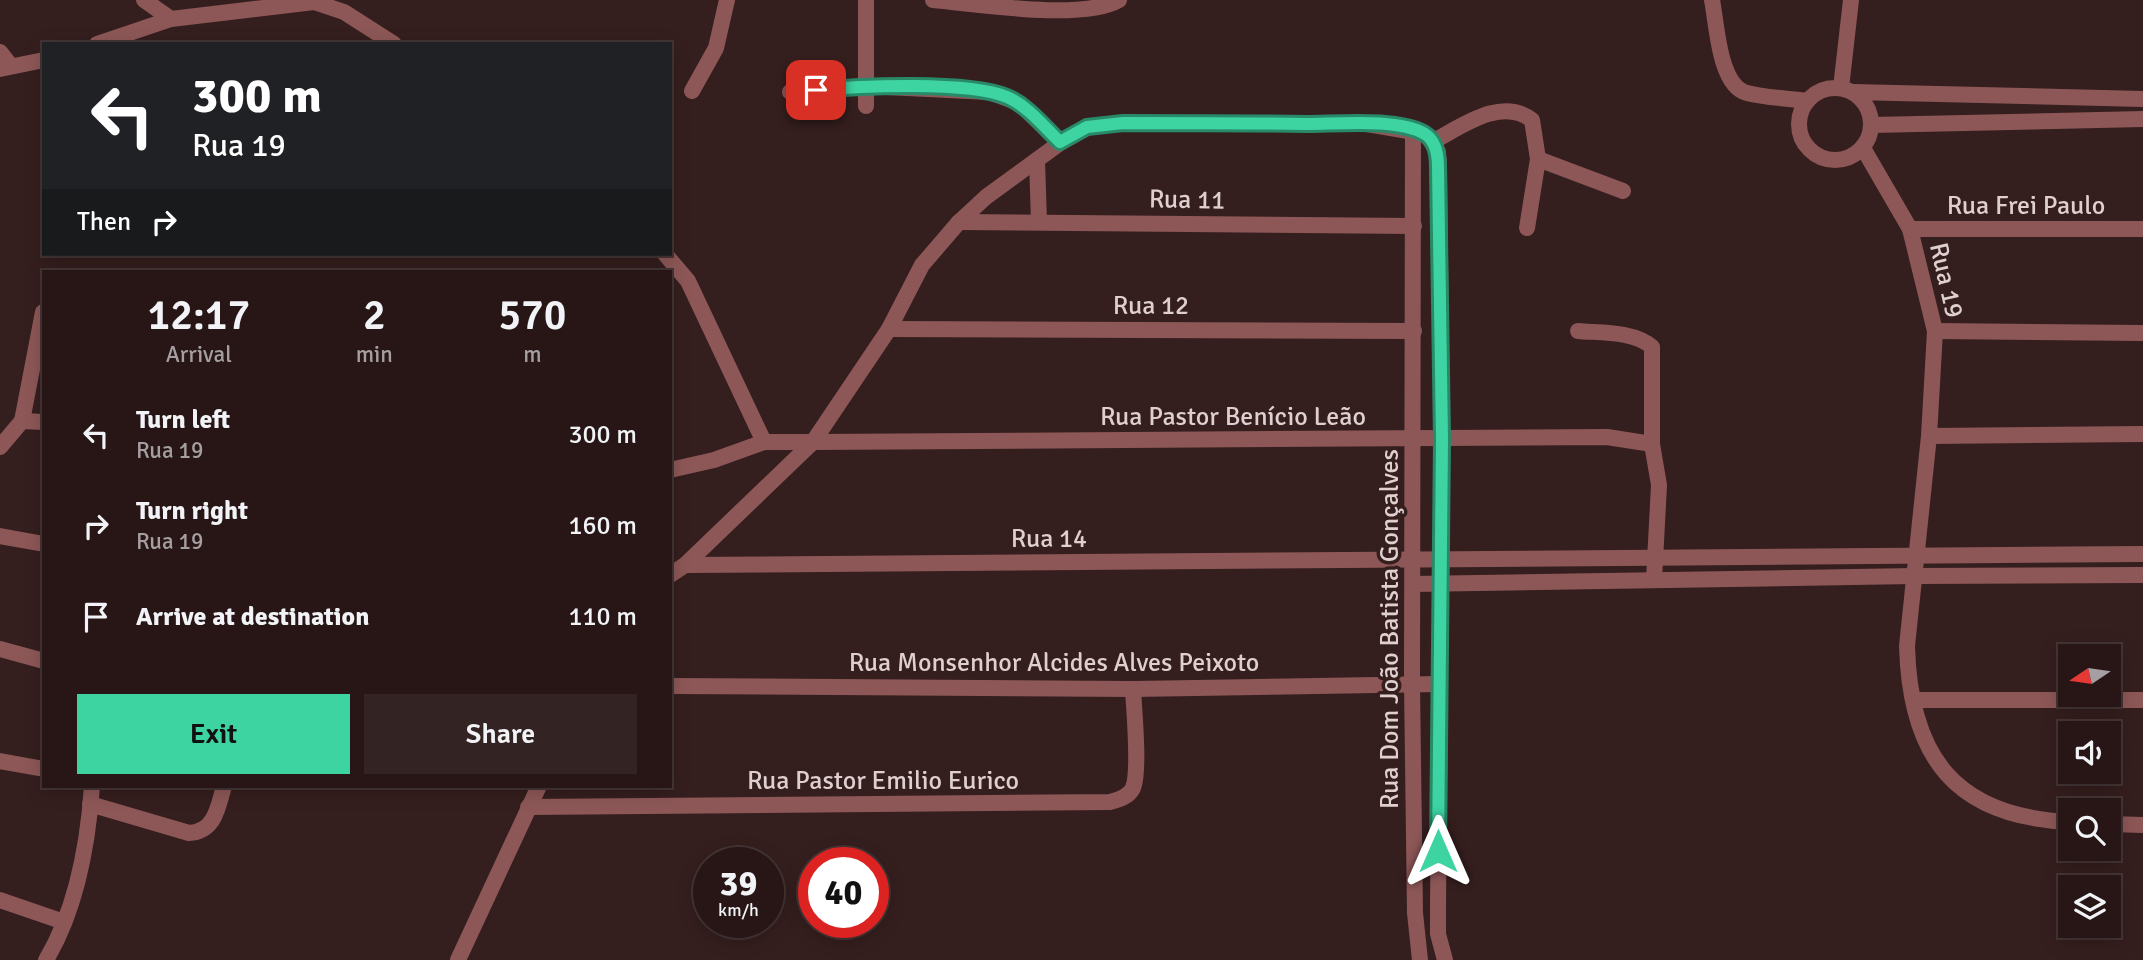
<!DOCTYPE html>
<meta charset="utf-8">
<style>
body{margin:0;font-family:Signika,sans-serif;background:#342323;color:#f1f3f6;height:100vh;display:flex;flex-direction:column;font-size:26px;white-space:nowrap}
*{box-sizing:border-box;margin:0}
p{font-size:23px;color:#a59fa1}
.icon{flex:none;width:38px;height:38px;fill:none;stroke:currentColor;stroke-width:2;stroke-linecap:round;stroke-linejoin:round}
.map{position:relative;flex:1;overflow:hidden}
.panel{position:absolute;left:42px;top:270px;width:630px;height:518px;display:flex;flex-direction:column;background:#281616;border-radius:0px;box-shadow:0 4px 18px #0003,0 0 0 2px #443535}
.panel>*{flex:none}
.top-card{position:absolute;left:42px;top:42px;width:630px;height:214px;border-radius:0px;box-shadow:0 4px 18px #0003,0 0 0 2px #443535;background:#202124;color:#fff;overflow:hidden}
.needle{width:46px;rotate:257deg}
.tools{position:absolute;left:2058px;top:644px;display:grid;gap:14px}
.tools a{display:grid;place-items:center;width:63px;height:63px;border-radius:0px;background:#281616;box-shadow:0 4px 18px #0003,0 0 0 2px #443535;font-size:35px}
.speed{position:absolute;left:693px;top:847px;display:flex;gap:14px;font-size:35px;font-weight:700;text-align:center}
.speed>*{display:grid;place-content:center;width:91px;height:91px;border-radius:50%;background:#281616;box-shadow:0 4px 18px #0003,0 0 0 2px #443535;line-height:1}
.speed small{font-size:18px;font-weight:400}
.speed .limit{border:10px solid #d22;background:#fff;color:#111}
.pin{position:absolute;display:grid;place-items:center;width:60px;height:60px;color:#fff;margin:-30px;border-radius:14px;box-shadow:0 4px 10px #0006}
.me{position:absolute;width:77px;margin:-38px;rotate:0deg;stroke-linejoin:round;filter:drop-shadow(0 0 5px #0008)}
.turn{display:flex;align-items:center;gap:24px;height:147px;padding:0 35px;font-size:32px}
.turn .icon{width:91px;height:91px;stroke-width:2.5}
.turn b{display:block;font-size:49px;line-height:60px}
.then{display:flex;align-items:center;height:66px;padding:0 35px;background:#0003;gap:14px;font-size:26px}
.eta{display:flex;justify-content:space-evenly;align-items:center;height:119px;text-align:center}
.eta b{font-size:42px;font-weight:600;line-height:49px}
.primary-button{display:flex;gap:14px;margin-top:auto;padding:14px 35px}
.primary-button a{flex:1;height:80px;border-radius:0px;background:#3ed4a2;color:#111;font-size:28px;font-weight:600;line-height:80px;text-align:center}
.primary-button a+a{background:#342323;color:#f1f3f6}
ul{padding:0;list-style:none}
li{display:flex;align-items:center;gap:21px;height:91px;padding:0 35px}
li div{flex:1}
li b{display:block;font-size:26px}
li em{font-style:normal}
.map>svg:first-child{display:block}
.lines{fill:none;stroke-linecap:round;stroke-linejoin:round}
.minor{stroke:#8d5757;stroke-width:16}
.route-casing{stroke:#288a69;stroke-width:18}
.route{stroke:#3ed4a2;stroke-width:12}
.labels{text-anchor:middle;stroke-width:7;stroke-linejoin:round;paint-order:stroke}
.street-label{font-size:26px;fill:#dfcfcf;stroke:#351e1e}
</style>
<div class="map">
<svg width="2143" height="960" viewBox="0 0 2143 960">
<rect width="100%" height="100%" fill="#351e1e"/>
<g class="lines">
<g class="minor">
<polyline points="144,0 171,19 314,2 344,12 394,44"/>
<polyline points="866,0 866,106"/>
<path d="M933 0C978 4 1082 21 1119 0"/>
<path d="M1712 0C1717 25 1719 86 1747 93 1766 98 1787 98 1807 101"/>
<polyline points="97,44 171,19"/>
<polyline points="0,52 11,66"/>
<polyline points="0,69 44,60"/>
<circle cx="1835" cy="124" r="36"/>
<polyline points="1841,88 1851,0"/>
<polyline points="692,91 716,48 727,0"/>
<polyline points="790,92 866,86 989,92 1019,103 1060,143"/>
<polyline points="1853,92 2143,99"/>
<polyline points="1871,125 2143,119"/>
<polyline points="1413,130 1412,684 1415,913 1420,960"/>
<path d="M1432 142C1461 127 1501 96 1532 120L1538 159 1527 228"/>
<path d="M1863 148 1910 229 1935 331 1929 436 1907 646C1910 758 1956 817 2070 822"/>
<polyline points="1538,159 1623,191"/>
<polyline points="1037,160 1039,222"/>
<polyline points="959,222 1414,226"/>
<polyline points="1910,229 2143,229"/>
<polyline points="665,254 688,281 764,442"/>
<polyline points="889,329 1414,331"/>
<path d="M1578 331C1601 333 1634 331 1652 347V444"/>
<polyline points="1935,331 2143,333"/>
<polyline points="22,421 44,422"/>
<polyline points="1929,436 2143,434"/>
<polyline points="0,447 22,421 43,312"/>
<polyline points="670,470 714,460 764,442 813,442 889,329 922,265 959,222 986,197 1060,143 1088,127 1123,123 1367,124 1426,134 1438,152 1439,167 1442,440 1438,907 1438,934 1445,960"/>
<polyline points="0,536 44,544"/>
<polyline points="685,565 2143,554"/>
<polyline points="670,575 685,565 813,442 1607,437 1652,444 1659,485 1654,580"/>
<polyline points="1413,584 1914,576 2143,575"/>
<polyline points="0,649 44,661"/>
<polyline points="670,686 1133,689 1439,684"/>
<polyline points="1914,700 2143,700"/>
<polyline points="0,761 44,769"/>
<path d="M90 804 189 833C215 832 218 807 224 786"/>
<path d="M528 807 1110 802C1118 800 1129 797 1133 788 1140 771 1134 710 1133 689"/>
<polyline points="2109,824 2143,825"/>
<polyline points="0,900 64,922"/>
<path d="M46 960C76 910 88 844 92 786"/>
<polyline points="458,960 539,786"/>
</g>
</g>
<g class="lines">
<g class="route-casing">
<path id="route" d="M816 90C860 86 968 81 1007 97 1028 106 1044 127 1060 142L1087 127 1123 123C1184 123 1245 123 1307 124 1337 124 1398 118 1425 134 1436 141 1438 155 1438 167L1442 440 1438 851"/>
</g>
<use href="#route" class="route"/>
</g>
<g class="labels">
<g class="street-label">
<text transform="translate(1187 199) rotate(1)" y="9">Rua 11</text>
<text x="2026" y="214">Rua Frei Paulo</text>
<text transform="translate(1947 280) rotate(77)" y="9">Rua 19</text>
<text x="1151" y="314">Rua 12</text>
<text x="1233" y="425">Rua Pastor Benício Leão</text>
<text x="1049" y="547">Rua 14</text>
<text transform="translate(1389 629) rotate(-90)" y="9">Rua Dom João Batista Gonçalves</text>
<text x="1054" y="671">Rua Monsenhor Alcides Alves Peixoto</text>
<text x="883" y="789">Rua Pastor Emilio Eurico</text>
</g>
</g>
</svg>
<div class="tools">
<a><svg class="needle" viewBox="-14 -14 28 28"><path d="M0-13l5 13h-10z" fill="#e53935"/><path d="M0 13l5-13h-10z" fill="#a59fa1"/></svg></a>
<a><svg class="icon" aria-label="sound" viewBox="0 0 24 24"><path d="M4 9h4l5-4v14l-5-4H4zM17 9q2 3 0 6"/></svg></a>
<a><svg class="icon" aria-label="search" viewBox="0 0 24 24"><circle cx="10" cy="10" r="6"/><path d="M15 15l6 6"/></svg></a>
<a><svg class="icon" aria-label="layers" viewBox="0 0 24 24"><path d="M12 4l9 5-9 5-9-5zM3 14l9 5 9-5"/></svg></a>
</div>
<div class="speed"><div>39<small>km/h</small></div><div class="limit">40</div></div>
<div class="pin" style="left:816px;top:90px;background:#d93025"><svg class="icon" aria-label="arrive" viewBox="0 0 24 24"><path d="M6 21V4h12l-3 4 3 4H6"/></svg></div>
<svg class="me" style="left:1438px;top:851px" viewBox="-20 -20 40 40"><path d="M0-17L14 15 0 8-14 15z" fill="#3ed4a2" stroke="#fff" stroke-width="4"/></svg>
<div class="top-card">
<div class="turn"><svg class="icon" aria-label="left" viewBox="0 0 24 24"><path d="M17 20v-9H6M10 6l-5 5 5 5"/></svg><div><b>300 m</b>Rua 19</div></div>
<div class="then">Then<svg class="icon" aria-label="right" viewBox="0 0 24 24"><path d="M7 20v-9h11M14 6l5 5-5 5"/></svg></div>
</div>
<section class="panel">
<div class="eta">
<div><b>12:17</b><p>Arrival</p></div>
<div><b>2</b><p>min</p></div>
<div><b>570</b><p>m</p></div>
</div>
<ul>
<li><svg class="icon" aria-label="left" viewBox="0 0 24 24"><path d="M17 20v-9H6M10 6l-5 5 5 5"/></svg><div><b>Turn left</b><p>Rua 19</p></div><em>300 m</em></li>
<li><svg class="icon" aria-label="right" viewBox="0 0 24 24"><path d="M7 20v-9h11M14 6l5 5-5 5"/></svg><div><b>Turn right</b><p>Rua 19</p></div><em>160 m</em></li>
<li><svg class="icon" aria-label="arrive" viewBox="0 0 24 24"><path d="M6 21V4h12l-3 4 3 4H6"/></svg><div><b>Arrive at destination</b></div><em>110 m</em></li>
</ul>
<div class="primary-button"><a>Exit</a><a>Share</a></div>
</section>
</div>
